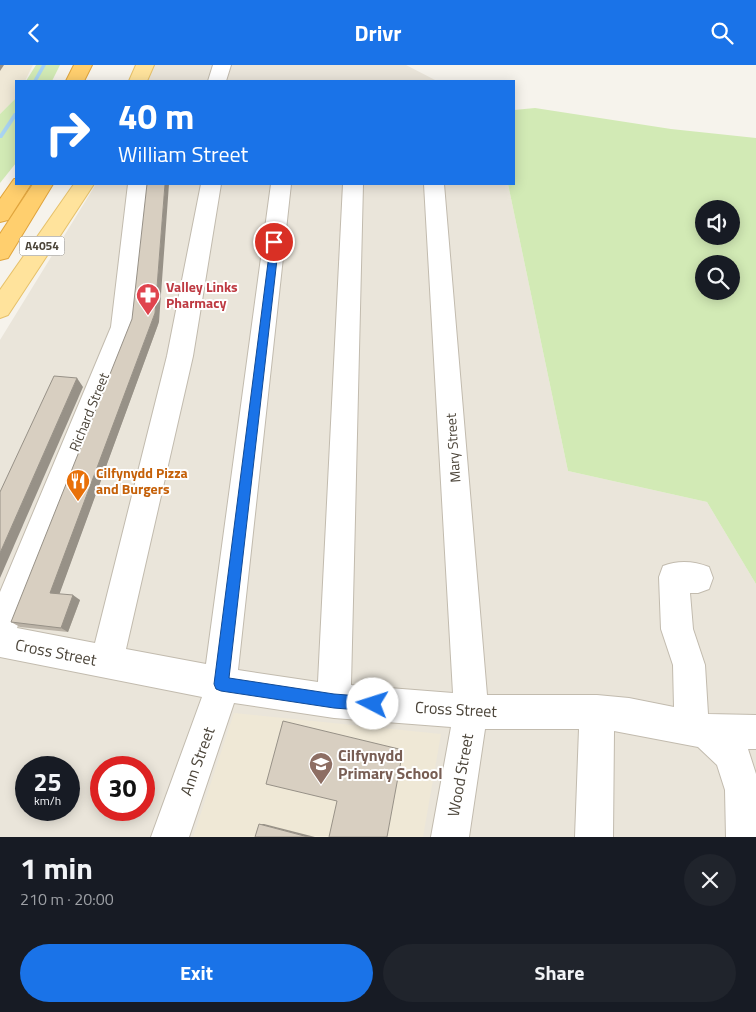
<!DOCTYPE html>
<meta charset="utf-8">
<style>
body{margin:0;font-family:"Titillium Web",sans-serif;background:#20242c;color:#f1f3f6;height:100vh;display:flex;flex-direction:column;font-size:19px;white-space:nowrap}
*{box-sizing:border-box;margin:0}
p{font-size:16px;color:#9ea1a6}
.icon{flex:none;width:28px;height:28px;fill:none;stroke:currentColor;stroke-width:2;stroke-linecap:round;stroke-linejoin:round}
.map{position:relative;height:772px;overflow:hidden}
.side{display:flex;flex-direction:column;background:#171b24;flex:1}
.side>*{flex:none}
.hud{position:absolute;left:15px;top:15px;width:500px;height:105px;border-radius:0px;box-shadow:0 2px 12px #0003;background:#1a73e8;color:#fff;overflow:hidden}
.controls{position:absolute;left:695px;top:135px;display:grid;gap:10px}
.controls a{display:grid;place-items:center;width:45px;height:45px;border-radius:50%;background:#171b24;box-shadow:0 2px 12px #0003;font-size:25px}
.speed{position:absolute;left:15px;top:691px;display:flex;gap:10px;font-size:25px;font-weight:700;text-align:center}
.speed>*{display:grid;place-content:center;width:65px;height:65px;border-radius:50%;background:#171b24;box-shadow:0 2px 12px #0003;line-height:1}
.speed small{font-size:12px;font-weight:400}
.speed .limit{border:8px solid #d22;background:#fff;color:#111}
.pin{position:absolute;display:grid;place-items:center;width:42px;height:42px;color:#fff;margin:-21px;border:2px solid #fff;border-radius:50%;box-shadow:0 1px 5px #0007}
.me{position:absolute;width:55px;margin:-28px;rotate:275deg;stroke-linejoin:round;filter:drop-shadow(0 0 4px #0008)}
.turn{display:flex;align-items:center;gap:18px;height:105px;padding:0 20px;font-size:22px}
.turn .icon{width:65px;height:65px;stroke-width:2.5}
.turn b{display:block;font-size:35px;line-height:42px}
.round{display:grid;place-items:center;flex:none;width:52px;height:52px;border-radius:26px;background:#20242c}
.overview{display:flex;align-items:center;justify-content:space-between;height:85px;padding:0 20px}
h1{font-size:30px;font-weight:700;line-height:38px}
.button{display:flex;gap:10px;margin-top:auto;padding:10px 20px}
.button a{flex:1;height:58px;border-radius:30px;background:#1a73e8;color:#fff;font-size:20px;font-weight:700;line-height:58px;text-align:center}
.button a+a{background:#20242c;color:#f1f3f6}
header{display:flex;justify-content:space-between;align-items:center;height:65px;padding:0 20px;background:#1a73e8;color:#fff;font-size:22px;font-weight:700}
.map>svg:first-child{display:block}
.residential{fill:#eae5da;fill-rule:evenodd}
.education{fill:#efe8d6}
.green{fill:#d2eab5;fill-rule:evenodd}
.lines{fill:none;stroke-linecap:round;stroke-linejoin:round}
.stream{fill:#a9d4f2;fill-rule:evenodd}
.minor-casing{stroke:#c2bbae;stroke-width:2}
.major-casing{stroke:#e6c16a;stroke-width:2}
.highway-casing{stroke:#e0a43c;stroke-width:2}
.minor{fill:#fff;fill-rule:evenodd}
.major{fill:#ffe39c;fill-rule:evenodd}
.highway{fill:#ffcf6e;fill-rule:evenodd}
.wall{fill:#bab2a6}
.shaded-wall{fill:#979187}
.building{fill:#d8cfc1;stroke:#979187}
.route{fill:#1a73e8;stroke:#114b97}
.labels{text-anchor:middle;stroke-width:4;stroke-linejoin:round;paint-order:stroke}
.shield{fill:#fff;stroke:#817c74;stroke-width:1}
.shield-label{font-size:12px;font-weight:bold;fill:#4b4439}
.health-label{font-size:14px;font-weight:bold;fill:#be3a42;stroke:#fff;text-anchor:start}
.street-label{font-size:14px;fill:#4b4439;stroke:#fff}
.food-label{font-size:14px;font-weight:bold;fill:#c56008;stroke:#fff;text-anchor:start}
.near-street-label{font-size:16px;fill:#4b4439;stroke:#fff}
.near-education-label{font-size:16px;font-weight:bold;fill:#785e54;stroke:#fff;text-anchor:start}
</style>
<header><svg class="icon" aria-label="back" viewBox="0 0 24 24"><path d="M15 5l-7 7 7 7"/></svg>Drivr<svg class="icon" aria-label="search" viewBox="0 0 24 24"><circle cx="10" cy="10" r="6"/><path d="M15 15l6 6"/></svg></header>
<div class="map">
<svg width="756" height="772" viewBox="0 0 756 772">
<rect width="100%" height="100%" fill="#f6f3ec"/>
<g class="residential">
<polygon points="154,0 406,0 437,16 147,16"/>
<path d="M96 119H508L568 406 707 437 756 519V772H0V275ZM26 702H69V745H26ZM101 702H144V745H101Z"/>
</g>
<g class="education">
<polygon points="0,0 33,0 25,16 16,16 16,33 0,49"/>
<polygon points="234,648 441,669 423,772 193,772"/>
</g>
<g class="green">
<polygon points="36,0 60,0 52,16 26,16"/>
<polygon points="16,33 16,98 0,118 0,49"/>
<path d="M535 43 671 64 756 73V519L707 437 568 406 508 119H514V45ZM704 144H731V171H704ZM704 199H731V226H704Z"/>
</g>
<g class="lines">
<g class="stream">
<polygon points="42,0 46,0 37,16 33,16"/>
<polygon points="14,48 16,48 16,52 2,73 0,73 0,69"/>
</g>
<g class="minor-casing">
<g id="minor">
<polygon points="213,0 231,0 226,16 208,16"/>
<path d="M128 119H148L135 262 17 563 95 578 167 291 201 119H221L193 291 126 584 206 599 271 119H291L238 605 318 617 343 119H363L351 620 453 628 424 119H444L487 630H597L629 633 674 642 673 600 661 564 659 512 663 501C678 495 694 496 709 502L713 513 709 524 698 528H690L693 564 705 600 708 649 756 650V684H748L756 709V772H726L725 725 717 700 698 682 614 666 613 772H575L579 664H485L469 772H431L451 662 334 653 234 638 189 772H151L202 632 0 592V527L111 262Z"/>
</g>
</g>
<g class="major-casing">
<g id="major">
<polygon points="136,0 154,0 147,16 129,16"/>
<polygon points="74,119 94,119 8,250 0,253 0,225"/>
</g>
</g>
<g class="highway-casing">
<g id="highway">
<polygon points="74,0 92,0 84,16 66,16"/>
<polygon points="14,114 16,114 16,119 31,119 8,155 0,157 0,134"/>
<polygon points="33,119 53,119 8,193 0,195 0,169"/>
</g>
</g>
<use href="#minor" class="minor"/>
<use href="#major" class="major"/>
<use href="#highway" class="highway"/>
</g>
<polygon class="wall" points="159,257 59,529 80,535 68,567 20,562 11,557"/>
<g class="shaded-wall">
<polygon points="0,0 4,0 0,6"/>
<polygon points="165,119 169,119 159,257 58,533 50,528 155,248"/>
<polygon points="77,313 83,322 0,513 0,488"/>
<polygon points="73,530 80,535 68,567 61,563"/>
<polygon points="259,759 264,759 315,772 308,772"/>
</g>
<g class="building">
<polygon points="147,119 165,119 155,248 50,528 73,530 61,563 11,557 132,254"/>
<polygon points="54,311 77,313 0,488 0,427"/>
<polygon points="283,656 403,685 387,772 329,772 337,736 266,719"/>
<polygon points="259,759 308,772 255,772"/>
</g>
<polygon class="route" points="271,174 278,174 279,177 229,613 334,629 373,632 378,634 380,639 378,644 373,646 334,643 221,626 216,624 214,619"/>
<defs>
<g id="pharmacy-pin" transform="scale(1.25)"><path d="M0 17L-7.5 6A9.5 9.5 0 1 1 7.5 6Z" fill="#e0444e" stroke="#fff"/><path d="M-2-6h4v4h4v4h-4v4h-4v-4h-4v-4h4Z" fill="#fff"/></g>
<g id="restaurant-pin" transform="scale(1.25)"><path d="M0 17L-7.5 6A9.5 9.5 0 1 1 7.5 6Z" fill="#e8710a" stroke="#fff"/><path d="M-5-6h1v4h1v-4h1v4h1v-4h1v5L-1.5 .5V6h-2V.5L-5-1ZM5-6V6H3V1.5H1.5Q1.5-4 5-6Z" fill="#fff"/></g>
<g id="school-pin" transform="scale(1.25)"><path d="M0 17L-7.5 6A9.5 9.5 0 1 1 7.5 6Z" fill="#8d6e63" stroke="#fff"/><path d="M0-5L7-2L0 1L-7-2ZM-4 1L0 2.5L4 1V4Q0 6-4 4Z" fill="#fff"/></g>
</defs>
<g fill-rule="evenodd">
<use href="#pharmacy-pin" x="148" y="230"/>
<use href="#restaurant-pin" x="78" y="416"/>
<use href="#school-pin" x="321" y="699"/>
</g>
<g class="labels">
<rect class="shield" x="19.5" y="171.5" width="45" height="19" rx="4"/>
<g class="shield-label">
<text x="42" y="185">A4054</text>
</g>
<g class="health-label">
<text x="166" y="227">Valley Links<tspan x="166" dy="16">Pharmacy</tspan></text>
</g>
<g class="street-label">
<text transform="translate(89 347) rotate(-68)" y="5">Richard Street</text>
<text transform="translate(453 383) rotate(-94)" y="5">Mary Street</text>
</g>
<g class="food-label">
<text x="96" y="413">Cilfynydd Pizza<tspan x="96" dy="16">and Burgers</tspan></text>
</g>
<g class="near-street-label">
<text transform="translate(56 587) rotate(11)" y="6">Cross Street</text>
<text transform="translate(456 644) rotate(3)" y="6">Cross Street</text>
<text transform="translate(197 696) rotate(-70)" y="6">Ann Street</text>
<text transform="translate(460 710) rotate(-80)" y="6">Wood Street</text>
</g>
<g class="near-education-label">
<text x="338" y="696">Cilfynydd<tspan x="338" dy="18">Primary School</tspan></text>
</g>
</g>
</svg>
<div class="controls">
<a><svg class="icon" aria-label="sound" viewBox="0 0 24 24"><path d="M4 9h4l5-4v14l-5-4H4zM17 9q2 3 0 6"/></svg></a>
<a><svg class="icon" aria-label="search" viewBox="0 0 24 24"><circle cx="10" cy="10" r="6"/><path d="M15 15l6 6"/></svg></a>
</div>
<div class="speed"><div>25<small>km/h</small></div><div class="limit">30</div></div>
<div class="pin" style="left:274px;top:177px;background:#d93025"><svg class="icon" aria-label="arrive" viewBox="0 0 24 24"><path d="M6 21V4h12l-3 4 3 4H6"/></svg></div>
<svg class="me" style="left:373px;top:639px" viewBox="-20 -20 40 40"><circle r="19" fill="#fff"/><path d="M0-13L10 11 0 6-10 11z" fill="#1a73e8"/></svg>
<div class="hud">
<div class="turn"><svg class="icon" aria-label="right" viewBox="0 0 24 24"><path d="M7 20v-9h11M14 6l5 5-5 5"/></svg><div><b>40 m</b>William Street</div></div>
</div>
</div>
<section class="side">
<div class="overview"><div><h1>1 min</h1><p>210 m · 20:00</p></div><a class="round"><svg class="icon" aria-label="close" viewBox="0 0 24 24"><path d="M6 6l12 12M18 6L6 18"/></svg></a></div>
<div class="button"><a>Exit</a><a>Share</a></div>
</section>
